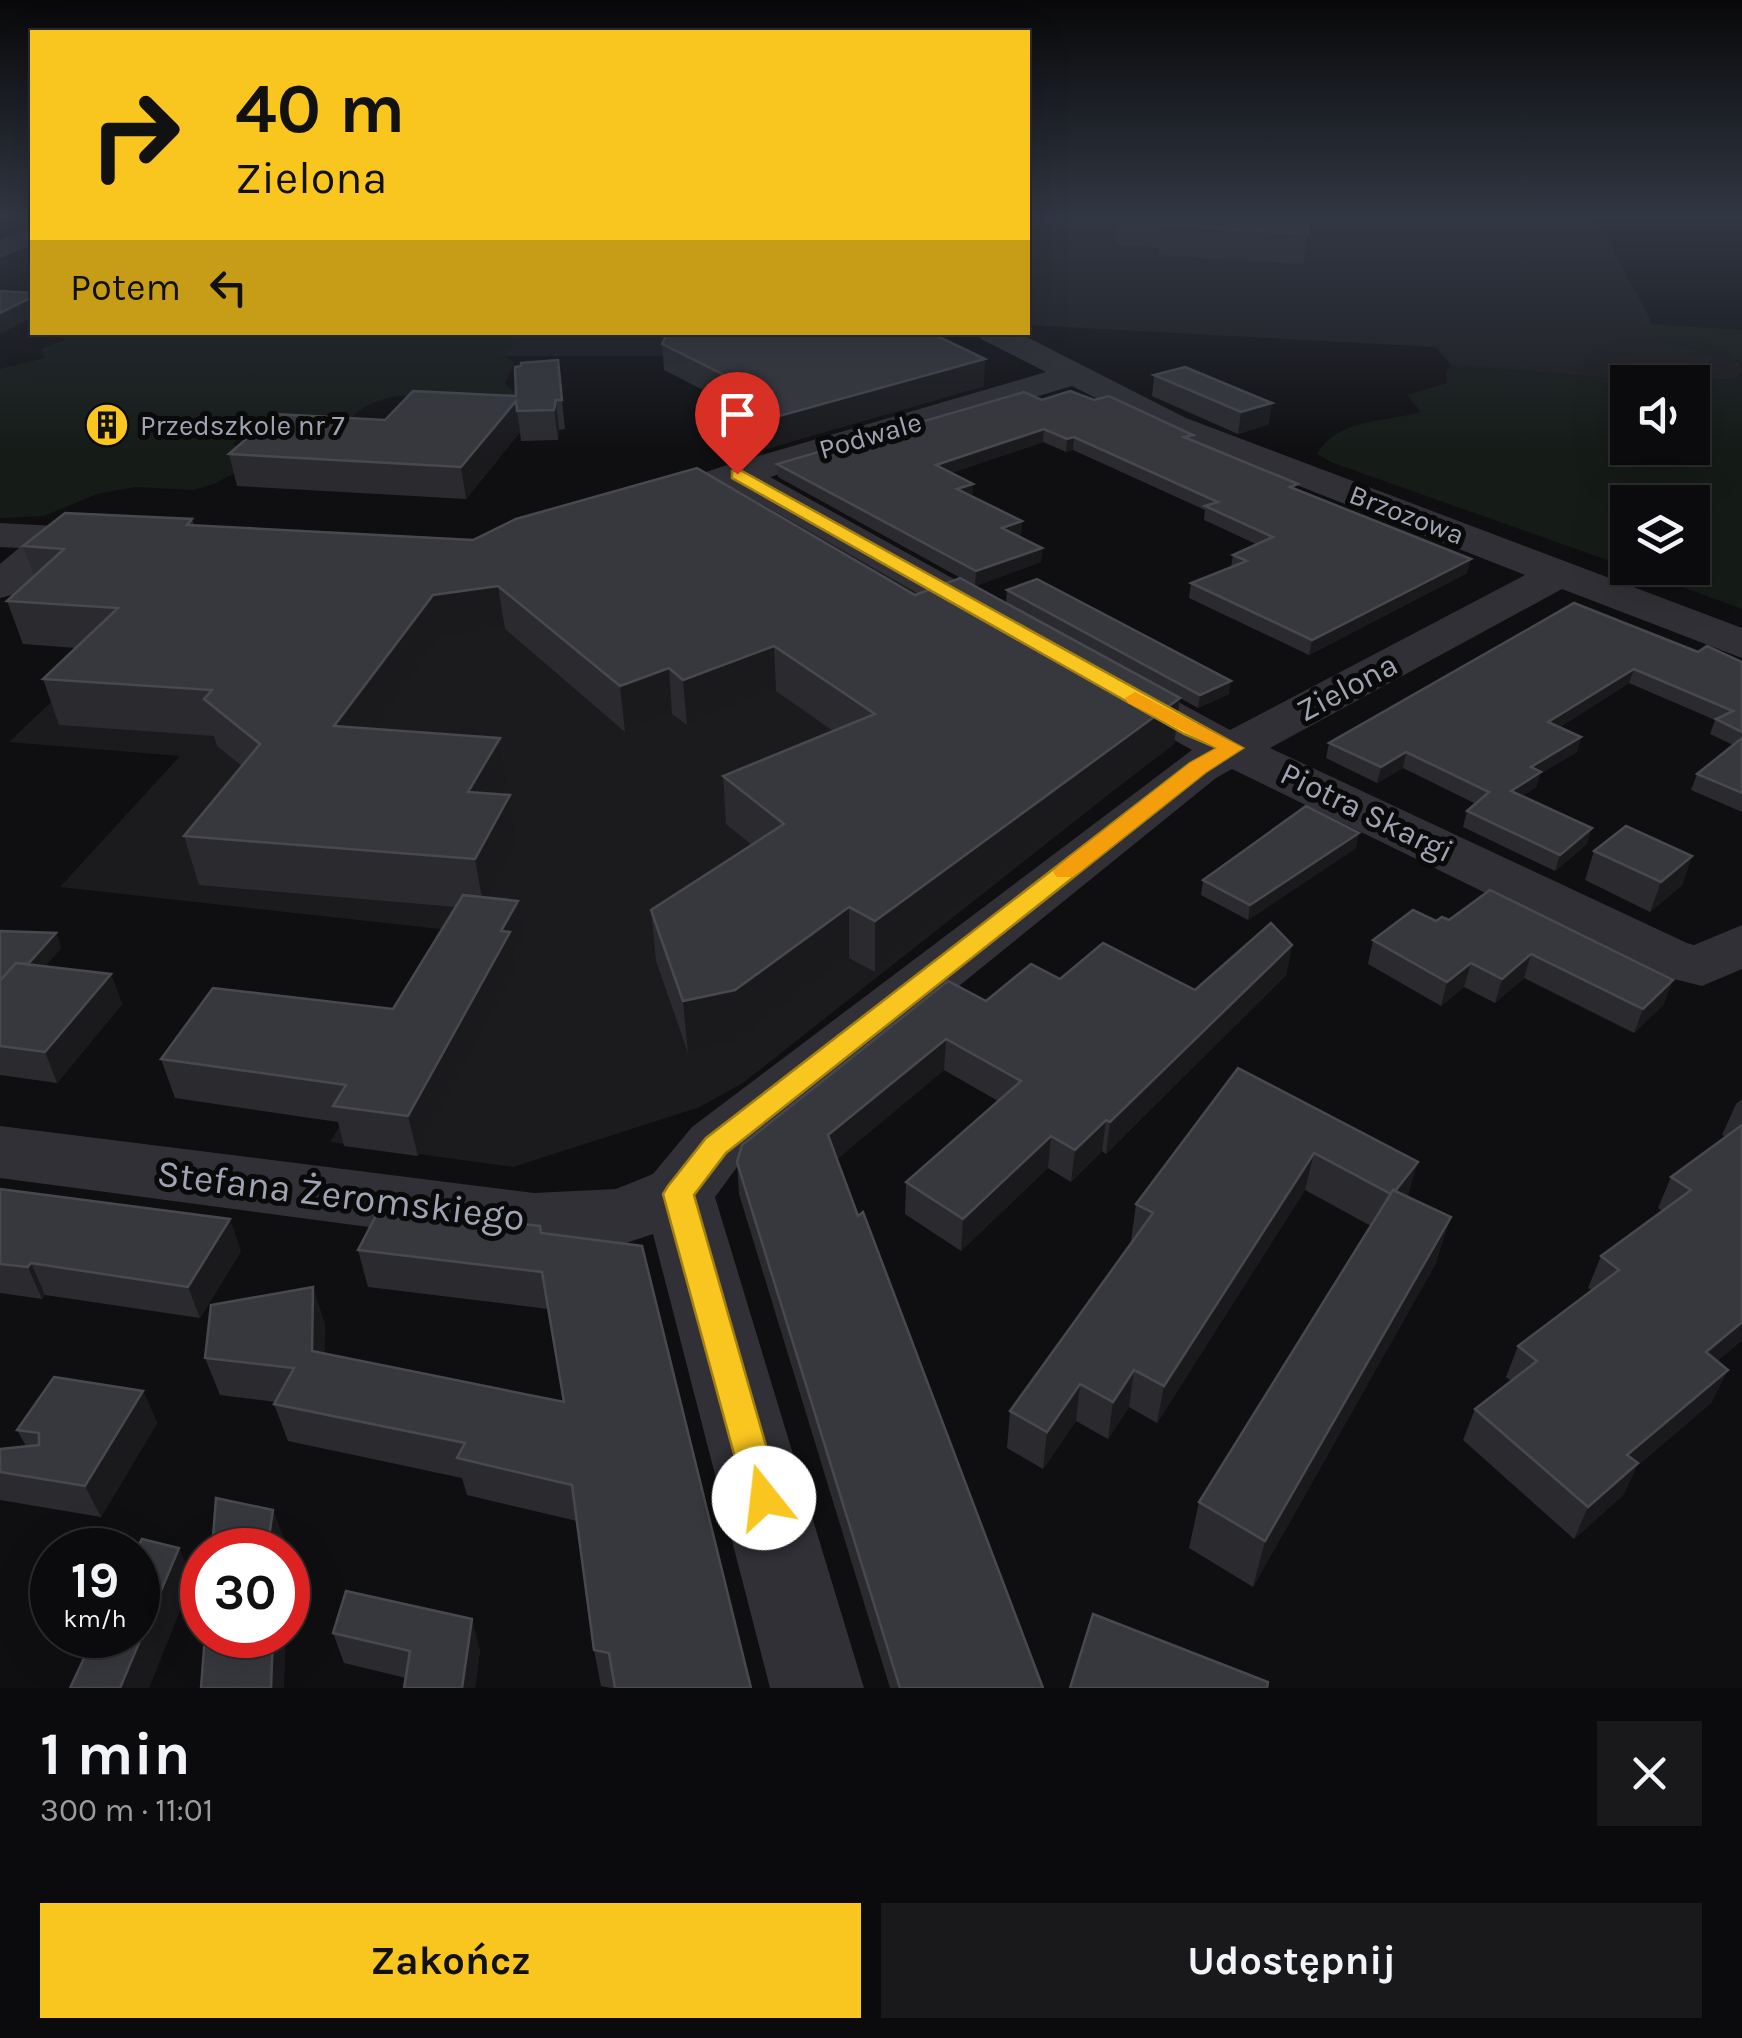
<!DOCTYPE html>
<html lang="pl">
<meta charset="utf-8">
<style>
body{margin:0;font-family:Karla,sans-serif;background:#19191b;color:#f1f3f6;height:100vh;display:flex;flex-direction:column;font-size:38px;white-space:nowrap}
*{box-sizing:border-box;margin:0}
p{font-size:32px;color:#9a9b9d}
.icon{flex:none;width:55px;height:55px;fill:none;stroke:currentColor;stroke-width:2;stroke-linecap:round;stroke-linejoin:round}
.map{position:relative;height:1688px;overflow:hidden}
.side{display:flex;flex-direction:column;background:#0b0b0d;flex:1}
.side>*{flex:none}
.guide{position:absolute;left:30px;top:30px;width:1000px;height:305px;border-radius:0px;box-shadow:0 10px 40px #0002,0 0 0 2px #2b2b2e;background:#f9c51f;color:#111;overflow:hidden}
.fabs{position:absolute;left:1610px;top:365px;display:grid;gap:20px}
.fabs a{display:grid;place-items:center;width:100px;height:100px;border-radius:0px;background:#0b0b0d;box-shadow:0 10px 40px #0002,0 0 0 2px #2b2b2e;font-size:50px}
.speed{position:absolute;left:30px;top:1528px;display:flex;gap:20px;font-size:50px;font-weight:700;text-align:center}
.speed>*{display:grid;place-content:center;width:130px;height:130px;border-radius:50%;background:#0b0b0d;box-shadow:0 10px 40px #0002,0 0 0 2px #2b2b2e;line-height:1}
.speed small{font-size:25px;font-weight:400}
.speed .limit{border:15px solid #d22;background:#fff;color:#111}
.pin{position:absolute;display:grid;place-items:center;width:85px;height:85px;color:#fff;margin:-102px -42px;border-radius:50% 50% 50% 0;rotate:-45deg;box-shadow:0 0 10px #0007}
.pin .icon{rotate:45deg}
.me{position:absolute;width:110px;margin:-55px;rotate:344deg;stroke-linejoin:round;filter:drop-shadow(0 0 8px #0008)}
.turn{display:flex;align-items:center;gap:35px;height:210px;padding:0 40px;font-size:45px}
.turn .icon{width:130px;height:130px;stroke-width:2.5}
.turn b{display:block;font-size:70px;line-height:85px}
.then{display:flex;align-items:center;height:95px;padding:0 40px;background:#0003;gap:20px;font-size:38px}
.round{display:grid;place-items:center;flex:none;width:105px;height:105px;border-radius:0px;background:#19191b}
.headline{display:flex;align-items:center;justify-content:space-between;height:170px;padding:0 40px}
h1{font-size:60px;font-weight:700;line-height:75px}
.cta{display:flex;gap:20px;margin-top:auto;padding:20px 40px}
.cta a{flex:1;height:115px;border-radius:0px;background:#f9c51f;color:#111;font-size:40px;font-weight:700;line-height:115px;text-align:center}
.cta a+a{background:#19191b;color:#f1f3f6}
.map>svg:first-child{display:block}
.built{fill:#1b1b1e}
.green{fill:#151b17}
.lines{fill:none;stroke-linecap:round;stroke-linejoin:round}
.minor{fill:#303036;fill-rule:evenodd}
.wall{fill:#2b2b2f}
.shaded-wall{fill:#1a1a1d}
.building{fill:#37383d;stroke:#48494f;stroke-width:2.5}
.route{fill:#f9c51f;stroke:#a28014;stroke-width:2.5}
.slow{fill:#f59e0b}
.labels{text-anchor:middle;stroke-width:10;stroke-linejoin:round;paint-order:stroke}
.far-poi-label{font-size:28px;fill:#9fa3b2;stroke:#0a0a0b;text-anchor:start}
.far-street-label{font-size:28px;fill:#9fa3b2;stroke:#0a0a0b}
.street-label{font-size:32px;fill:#9fa3b2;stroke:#0a0a0b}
.near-street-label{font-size:38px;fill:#9fa3b2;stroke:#0a0a0b}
</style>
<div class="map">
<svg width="1742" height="1688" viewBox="0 0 1742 1688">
<rect width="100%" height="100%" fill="#0f0f11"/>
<g class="built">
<polygon points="1028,216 1595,216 1649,317 1651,324 1643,329 1666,342 1739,362 1742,372 1737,379 1654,382 1451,365 1435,347 1028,325"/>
<polygon points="462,333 931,333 665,356 478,356"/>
<polygon points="733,483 1175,742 743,1083 700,1107 513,1167 330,1142 458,931 60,887 180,756 9,742 167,592 428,572"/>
</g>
<g class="green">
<polygon points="1651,324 1742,330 1742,367 1739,362 1666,342 1642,330"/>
<path d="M508 332 513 343 501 353 514 363 505 384 516 393 497 407C450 401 392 380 353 416L355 425 240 437 233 444 246 450 248 466 214 484 193 490 135 487 97 494 44 516 0 518V369L45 358 41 349 65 340 56 333Z"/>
<path d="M1451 365 1654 382H1628V448H1692V382H1670L1737 379 1742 372V609L1630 568H1692V502H1628L1627 567 1333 463 1317 454C1338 418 1386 422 1421 412L1407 395 1447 383 1446 373Z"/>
</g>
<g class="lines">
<g class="minor">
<polygon points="32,227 32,245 0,258 0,240"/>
<polygon points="977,332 1017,332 1186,418 1742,628 1742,658 1562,589 1270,748 1687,943 1694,945 1742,925 1742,969 1702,986 1649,973 1232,769 1216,778 740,1163 715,1197 864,1688 770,1688 653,1234 623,1244 534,1249 0,1178 0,1126 534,1193 616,1189 653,1174 692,1127 1192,750 1094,695 1087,685 1094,675 1111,671 1128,675 1230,730 1525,575 1162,432 1072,386 770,477 1017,614 1023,623 1017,632 1001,636 985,632 734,488 719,491 706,488 700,480 706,472 724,466 1046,372 981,339"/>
<polygon points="0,523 110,529 124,532 130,541 124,550 110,553 66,551 15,594 0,598 0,564 19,548 0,547"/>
</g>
</g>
<g class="wall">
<polygon points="1118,216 1309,216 1308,234 1303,264 1158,255 1159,248 1115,245"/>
<polygon points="652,332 929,332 984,386 738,457 716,445 714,416 740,409 664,370 662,344 668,333"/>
<polygon points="558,360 565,429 559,430 558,440 521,441 520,432 466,499 237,486 229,454 385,420 516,396"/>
<polygon points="1154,375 1269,424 1238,434 1152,396"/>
<polygon points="1042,400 1192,441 1467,573 1309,655 1189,598 1191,583 1231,567 1233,555 1256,544 1204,520 1205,510 1073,450 1066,452 1043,442 951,473 973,484 972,496 1022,521 1021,535 1019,536 1042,548 1041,562 975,586 778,477 777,464"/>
<polygon points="192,519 194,525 915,595 1006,603 1007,590 1229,694 1198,708 1180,698 1174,744 875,972 849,958 738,1042 688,1053 656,961 651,910 752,845 726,824 723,776 833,731 776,691 687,725 672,714 625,732 505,629 441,638 376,729 500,738 508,785 502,795 510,795 518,844 489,898 524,939 514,957 517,971 418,1156 344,1146 338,1122 175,1098 161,1059 393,1009 456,907 199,885 184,836 242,766 217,746 214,736 59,725 43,679 76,648 23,644 7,601 34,576 23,546"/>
<polygon points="1698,652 1742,662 1742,812 1691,790 1697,774 1733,745 1710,734 1715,720 1629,683 1560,727 1581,737 1577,752 1540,774 1536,787 1522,796 1587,844 1555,871 1463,827 1467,811 1476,804 1403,768 1377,783 1326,758 1329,743"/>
<polygon points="1356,848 1248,920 1201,895 1203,880"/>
<polygon points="1594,851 1692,856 1682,885 1650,912 1585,880"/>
<polygon points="1442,917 1664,1004 1634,1033 1524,978 1495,1003 1464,987 1441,1006 1368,964 1373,940 1436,921"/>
<polygon points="0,931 56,933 61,948 45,966 111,974 122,1004 57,1083 0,1075"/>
<polygon points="1292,945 1286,975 1106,1154 1102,1151 1071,1182 1048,1168 961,1251 905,1214 906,1182 998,1101 944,1070 837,1159 1043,1688 890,1688 739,1194 737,1162 986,1001 1060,979 1195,990"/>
<polygon points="1238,1068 1408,1196 1436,1263 1253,1587 1189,1548 1199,1502 1371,1226 1305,1190 1157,1423 1129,1407 1108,1439 1076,1421 1043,1469 1007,1448 1010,1411 1132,1241 1131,1241 1136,1204"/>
<polygon points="1742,1099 1742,1340 1717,1361 1712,1402 1637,1466 1623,1495 1574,1539 1463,1440 1475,1409 1511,1381 1506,1377 1518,1346 1592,1290 1588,1288 1601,1256 1662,1211 1658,1208 1671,1177 1726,1137 1722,1135 1736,1104"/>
<polygon points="0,1189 241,1251 200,1318 45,1295 42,1299 0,1293"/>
<polygon points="541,1233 751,1688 611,1688 601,1686 594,1650 577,1521 467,1495 462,1478 288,1441 274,1404 276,1402 220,1395 205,1358 325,1324 324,1353 564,1402 548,1309 368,1287 358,1250"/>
<polygon points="143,1391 157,1423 101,1517 0,1500 0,1449 26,1446 17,1430"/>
<polygon points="333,1633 480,1650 475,1688 404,1688 406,1678 344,1663"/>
</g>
<g class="shaded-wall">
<polygon points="1032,216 1045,216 1028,253 1028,225"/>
<polygon points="32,297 32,317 0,334 0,313"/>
<polygon points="985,359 984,386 738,457 736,428"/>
<polygon points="556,400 559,430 558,440 554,410"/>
<polygon points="516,401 520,432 466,499 461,467"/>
<polygon points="1272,403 1269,424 1238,434 1241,412"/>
<polygon points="1044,429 1043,442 936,478 936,465"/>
<polygon points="1074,437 1073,450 1066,452 1067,439"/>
<polygon points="973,484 972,497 957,489"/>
<polygon points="1022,521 1021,535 1002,542 1002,528"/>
<polygon points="1042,548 1041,562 975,586 976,571"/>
<polygon points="1471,559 1467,573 1309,655 1312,640"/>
<polygon points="498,586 505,629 441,638 345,773 334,726 433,595"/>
<polygon points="774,646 776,691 687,725 683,680"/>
<polygon points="669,668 672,714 625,732 620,686"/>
<polygon points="1634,669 1629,683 1544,737 1548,722"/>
<polygon points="1231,681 1229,694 1198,708 1200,695"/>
<polygon points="1180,698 1174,744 875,972 875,921"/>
<polygon points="1581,737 1577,752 1540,774 1536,787 1506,807 1511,791 1531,767"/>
<polygon points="500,738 508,785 477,840 468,792"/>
<polygon points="1406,752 1403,768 1377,783 1381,767"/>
<polygon points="510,795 518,844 484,909 475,859"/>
<polygon points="1592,828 1587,844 1555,871 1560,855"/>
<polygon points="1359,833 1356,848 1248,920 1250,905"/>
<polygon points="1692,856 1682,885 1650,912 1661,882"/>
<polygon points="518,901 524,939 514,957 517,971 418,1156 408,1116 501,931"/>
<polygon points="849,907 849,958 738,1042 688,1053 683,1001"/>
<polygon points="56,933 61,948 6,1012 0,996"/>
<polygon points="1292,945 1286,975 1106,1154 1110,1122"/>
<polygon points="1531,954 1524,978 1495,1003 1502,979"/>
<polygon points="1471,963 1464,987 1441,1006 1447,982"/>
<polygon points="111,974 122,1004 57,1083 45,1052"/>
<polygon points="1673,980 1664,1004 1634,1033 1643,1009"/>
<polygon points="946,1039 944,1070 829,1166 828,1135"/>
<polygon points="1106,1120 1102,1151 1071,1182 1075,1150"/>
<polygon points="1051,1136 1048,1168 961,1251 963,1219"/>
<polygon points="1314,1153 1305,1190 1157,1423 1164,1386"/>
<polygon points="1418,1162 1407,1199 1392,1195"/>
<polygon points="1451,1217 1436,1263 1253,1587 1265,1541"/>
<polygon points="230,1219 241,1251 200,1318 188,1287"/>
<polygon points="31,1263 45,1295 42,1299 28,1267"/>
<polygon points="313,1287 325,1324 324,1388 312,1351"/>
<polygon points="1742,1322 1742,1340 1690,1384 1706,1352"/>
<polygon points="1134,1370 1129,1407 1108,1439 1113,1402"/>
<polygon points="1728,1370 1712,1402 1637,1466 1623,1495 1574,1539 1588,1507 1627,1455"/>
<polygon points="1080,1384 1076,1421 1043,1469 1047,1432"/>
<polygon points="143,1391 157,1423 101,1517 85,1486"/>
<polygon points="273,1510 284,1538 283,1550 267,1550"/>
<polygon points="179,1548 193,1579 149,1688 120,1688"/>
<polygon points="472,1619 480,1650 475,1688 462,1688"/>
<polygon points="273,1635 286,1635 284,1688 271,1688"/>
</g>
<g class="building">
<polygon points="1122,216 1309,216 1308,234 1161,225 1163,218"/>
<polygon points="0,291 32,293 32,297 0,313"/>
<polygon points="668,332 740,332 739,334 749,332 929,332 985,359 736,428 714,416 775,400 662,344"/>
<polygon points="558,360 562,400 556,400 554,410 517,411 516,401 461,467 229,454 275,414 385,420 413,391 516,396 515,367 521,366 521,363"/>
<polygon points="1185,367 1272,403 1241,412 1154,375"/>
<polygon points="1070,391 1094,400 1109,396 1193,435 1184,437 1298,484 1290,487 1471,559 1312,640 1191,583 1247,561 1233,555 1273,537 1205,506 1218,502 1074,437 1067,439 1044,429 936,465 973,484 957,489 1022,521 1002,528 1042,548 976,571 777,464 1024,392 1042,400"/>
<polygon points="697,468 915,595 960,578 1180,698 875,921 849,907 735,990 683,1001 651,910 784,824 723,776 875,714 774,646 683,680 669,668 620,686 498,586 433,595 334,726 500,738 468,792 510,795 475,859 184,836 260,744 204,699 212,690 43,679 118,608 7,601 64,549 23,546 65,513 192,519 187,525 473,540 516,519"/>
<polygon points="1037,579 1231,681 1200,695 1007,590"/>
<polygon points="1574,603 1698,652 1707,646 1742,662 1742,732 1716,719 1733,711 1634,669 1548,722 1581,737 1531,767 1541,772 1511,791 1592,828 1560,855 1467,811 1489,792 1406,752 1381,767 1329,743"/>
<polygon points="1742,738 1742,793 1697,774"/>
<polygon points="1306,806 1359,833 1250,905 1203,880"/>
<polygon points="1626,826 1692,856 1661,882 1594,851"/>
<polygon points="1490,890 1673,980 1643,1009 1531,954 1502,979 1471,963 1447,982 1373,940 1413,910 1436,921 1442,917 1449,920"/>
<polygon points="463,895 518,901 501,931 510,932 408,1116 333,1106 346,1085 161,1059 213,988 393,1009"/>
<polygon points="1271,923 1292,945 1110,1122 1106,1120 1075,1150 1051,1136 963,1219 906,1182 1021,1081 946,1039 828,1135 858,1216 863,1212 1043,1688 900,1688 737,1162 742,1145 948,981 986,1001 1031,964 1060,979 1103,943 1195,990"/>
<polygon points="0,931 56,933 28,964 16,963 0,981"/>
<polygon points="16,963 111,974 45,1052 0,1046 0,981"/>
<polygon points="1238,1068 1418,1162 1396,1190 1393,1190 1391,1194 1314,1153 1164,1386 1134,1370 1113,1402 1080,1384 1047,1432 1010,1411 1153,1213 1136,1204"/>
<polygon points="1742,1125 1742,1322 1706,1352 1728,1370 1627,1455 1638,1463 1588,1507 1475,1409 1537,1361 1518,1346 1619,1270 1601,1256 1691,1190 1671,1177"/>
<polygon points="0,1189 230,1219 188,1287 31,1263 28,1267 0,1264"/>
<polygon points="1393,1190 1451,1217 1265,1541 1199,1502"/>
<polygon points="380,1208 540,1226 541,1233 642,1246 751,1688 615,1688 609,1653 594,1650 572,1485 457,1458 465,1443 274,1404 294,1368 205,1358 211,1305 313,1287 312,1351 564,1402 542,1272 358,1250"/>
<polygon points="54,1377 143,1391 85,1486 0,1472 0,1449 39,1445 39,1433 17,1430"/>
<polygon points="216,1498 273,1510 267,1550 212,1550"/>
<polygon points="142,1539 179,1548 120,1688 70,1688 95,1635 138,1635 138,1550 136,1550"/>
<polygon points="346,1591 472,1619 462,1688 404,1688 410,1651 333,1633"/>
<polygon points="1093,1614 1268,1682 1267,1688 1070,1688"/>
<polygon points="205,1635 273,1635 271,1688 201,1688"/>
</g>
<linearGradient id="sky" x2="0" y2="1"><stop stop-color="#080809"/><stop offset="0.48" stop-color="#313743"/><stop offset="1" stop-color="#313743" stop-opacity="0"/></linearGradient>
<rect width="1742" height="452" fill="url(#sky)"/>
<polygon class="route" points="732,471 742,471 1243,748 1206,772 726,1153 694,1195 781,1498 776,1509 764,1514 751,1509 746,1498 663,1194 668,1186 706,1138 1190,763 1217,748 1184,734 732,478"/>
<polygon class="slow" points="1135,692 1243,748 1206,772 1073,877 1057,877 1053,872 1057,867 1190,763 1217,748 1128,703 1125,698"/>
<defs>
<g id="building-disc" transform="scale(2.25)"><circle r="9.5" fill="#f9c51f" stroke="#0a0a0b"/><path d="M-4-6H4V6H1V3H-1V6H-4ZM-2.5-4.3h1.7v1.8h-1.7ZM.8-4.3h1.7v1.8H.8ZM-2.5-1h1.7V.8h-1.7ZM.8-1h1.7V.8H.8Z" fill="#111"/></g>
</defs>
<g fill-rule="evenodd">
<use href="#building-disc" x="107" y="425"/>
</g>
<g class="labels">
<g class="far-poi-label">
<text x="140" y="435">Przedszkole nr 7</text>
</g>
<g class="far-street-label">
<text transform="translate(870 435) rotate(-16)" y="10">Podwale</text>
<text transform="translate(1407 514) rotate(21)" y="10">Brzozowa</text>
</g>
<g class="street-label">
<text transform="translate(1347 687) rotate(-28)" y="11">Zielona</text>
<text transform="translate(1367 812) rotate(26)" y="11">Piotra Skargi</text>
</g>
<g class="near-street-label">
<text transform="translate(341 1195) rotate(7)" y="13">Stefana Żeromskiego</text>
</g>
</g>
</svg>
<div class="fabs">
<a><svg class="icon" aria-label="sound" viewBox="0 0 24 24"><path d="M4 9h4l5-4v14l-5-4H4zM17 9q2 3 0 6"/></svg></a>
<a><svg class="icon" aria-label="layers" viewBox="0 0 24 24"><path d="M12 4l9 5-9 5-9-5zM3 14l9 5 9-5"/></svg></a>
</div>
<div class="speed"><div>19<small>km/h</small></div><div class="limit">30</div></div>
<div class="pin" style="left:737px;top:474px;background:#d93025"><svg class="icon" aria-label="arrive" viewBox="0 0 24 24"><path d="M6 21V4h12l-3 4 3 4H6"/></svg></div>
<svg class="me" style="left:764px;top:1498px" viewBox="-20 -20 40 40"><circle r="19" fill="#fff"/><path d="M0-13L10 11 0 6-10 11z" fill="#f9c51f"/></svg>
<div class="guide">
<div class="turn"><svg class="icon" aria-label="right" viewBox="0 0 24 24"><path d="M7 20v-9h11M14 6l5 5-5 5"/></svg><div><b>40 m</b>Zielona</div></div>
<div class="then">Potem<svg class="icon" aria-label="left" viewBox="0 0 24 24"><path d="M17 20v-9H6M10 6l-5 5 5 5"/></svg></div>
</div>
</div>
<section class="side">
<div class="headline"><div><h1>1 min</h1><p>300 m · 11:01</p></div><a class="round"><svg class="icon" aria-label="close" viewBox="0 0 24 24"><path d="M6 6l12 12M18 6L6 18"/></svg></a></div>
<div class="cta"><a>Zakończ</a><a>Udostępnij</a></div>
</section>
